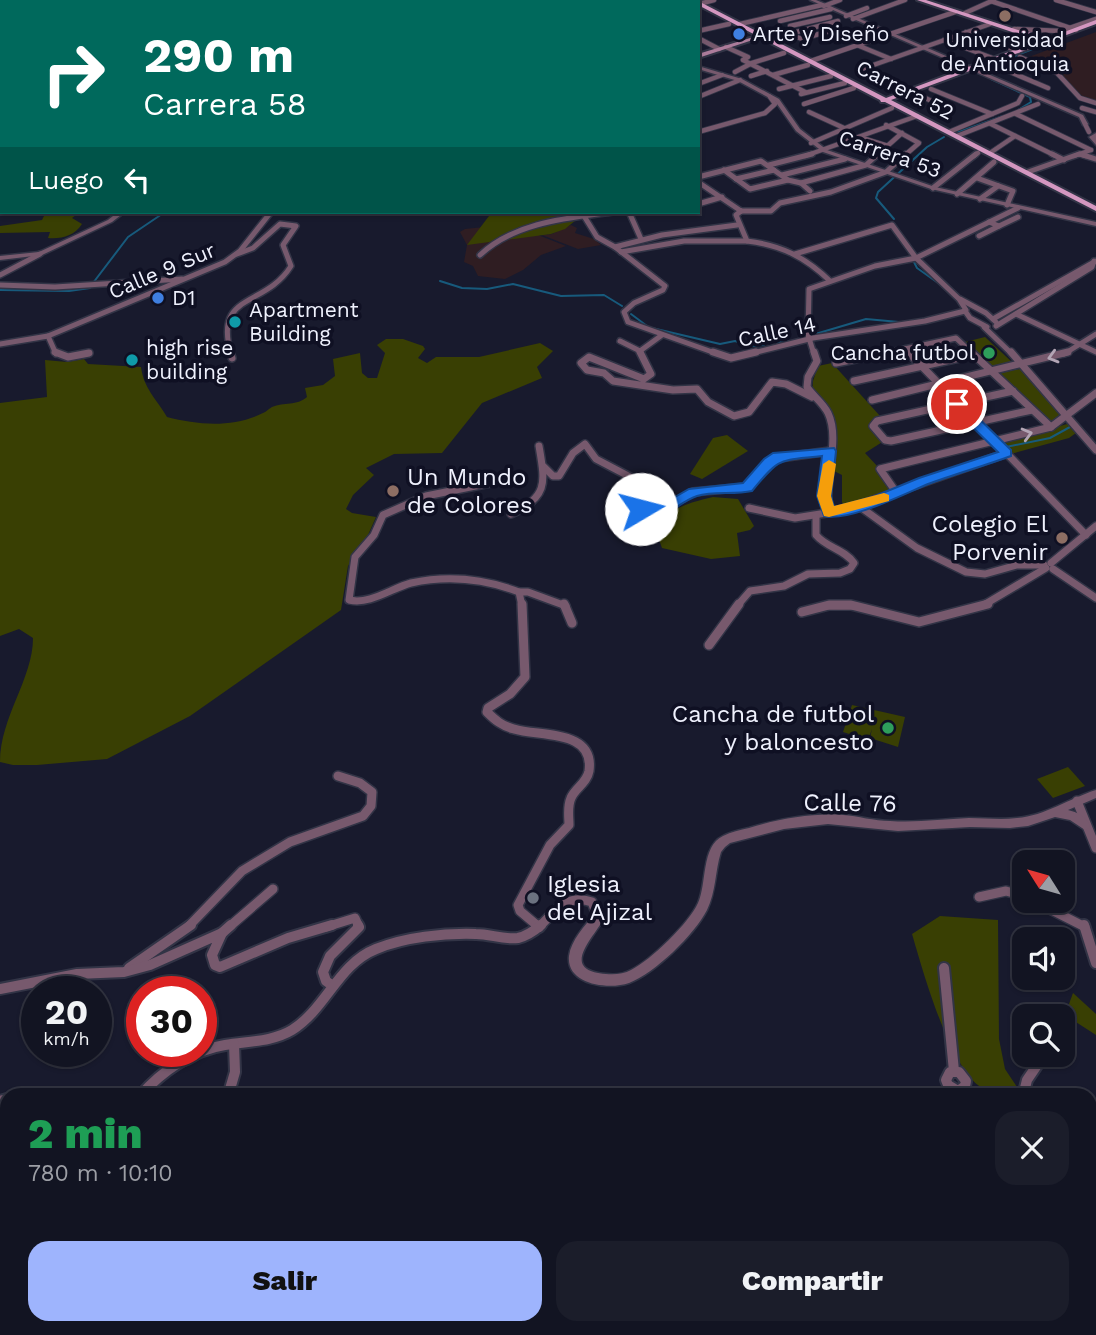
<!DOCTYPE html>
<html lang="es">
<meta charset="utf-8">
<style>
body{margin:0;font-family:"Work Sans",sans-serif;background:#1b1d2a;color:#f1f3f6;height:100vh;display:flex;flex-direction:column;font-size:26px;white-space:nowrap}
*{box-sizing:border-box;margin:0}
p{font-size:23px;color:#9c9ea5}
.icon{flex:none;width:38px;height:38px;fill:none;stroke:currentColor;stroke-width:2;stroke-linecap:round;stroke-linejoin:round}
.map{position:relative;flex:1;overflow:hidden}
.sheet{position:absolute;left:0px;top:1088px;width:1097px;height:247px;display:flex;flex-direction:column;background:#121422;border-radius:21px 21px 0 0;box-shadow:0 2px 5px #0004,0 0 0 2px #313340}
.sheet>*{flex:none}
.guide{position:absolute;left:0px;top:0px;width:700px;height:214px;box-shadow:0 2px 5px #0004,0 0 0 2px #313340;background:#00695c;color:#fff;overflow:hidden}
.needle{width:46px;rotate:307deg}
.tools{position:absolute;left:1012px;top:850px;display:grid;gap:14px}
.tools a{display:grid;place-items:center;width:63px;height:63px;border-radius:14px;background:#121422;box-shadow:0 2px 5px #0004,0 0 0 2px #313340;font-size:35px}
.speed{position:absolute;left:21px;top:976px;display:flex;gap:14px;font-size:35px;font-weight:700;text-align:center}
.speed>*{display:grid;place-content:center;width:91px;height:91px;border-radius:50%;background:#121422;box-shadow:0 2px 5px #0004,0 0 0 2px #313340;line-height:1}
.speed small{font-size:18px;font-weight:400}
.speed .limit{border:10px solid #d22;background:#fff;color:#111}
.pin{position:absolute;display:grid;place-items:center;width:60px;height:60px;color:#fff;margin:-30px;border:4px solid #fff;border-radius:50%;box-shadow:0 2px 7px #0007}
.me{position:absolute;width:77px;margin:-38px;rotate:82deg;stroke-linejoin:round;filter:drop-shadow(0 0 5px #0008)}
.turn{display:flex;align-items:center;gap:24px;height:147px;padding:0 28px;font-size:32px}
.turn .icon{width:91px;height:91px;stroke-width:2.5}
.turn b{display:block;font-size:49px;line-height:60px}
.then{display:flex;align-items:center;height:66px;padding:0 28px;background:#0003;gap:14px;font-size:26px}
.round{display:grid;place-items:center;flex:none;width:74px;height:74px;border-radius:21px;background:#1b1d2a}
.summary{display:flex;align-items:center;justify-content:space-between;height:119px;padding:0 28px}
h1{font-size:42px;font-weight:800;line-height:52px;color:#1e9e55}
.action{display:flex;gap:14px;margin-top:auto;padding:14px 28px}
.action a{flex:1;height:80px;border-radius:21px;background:#9eb4fd;color:#111;font-size:28px;font-weight:800;line-height:80px;text-align:center}
.action a+a{background:#1b1d2a;color:#f1f3f6}
.map>svg:first-child{display:block}
.industrial{fill:#2f1d22}
.green{fill:#393f03}
.lines{fill:none;stroke-linecap:round;stroke-linejoin:round}
.stream{stroke:#175a7c;stroke-width:2}
.taxiway{fill:#4e5060;fill-rule:evenodd}
.runway{fill:#4e5060;fill-rule:evenodd}
.minor-far4-casing{stroke:#323446;stroke-width:6}
.minor-far3-casing{stroke:#323446;stroke-width:8}
.minor-far2-casing{stroke:#323446;stroke-width:10}
.minor-far1-casing{stroke:#323446;stroke-width:12}
.minor-casing{stroke:#323446;stroke-width:14}
.tertiary-casing{stroke:#323446;stroke-width:3}
.secondary-casing{stroke:#323446;stroke-width:4}
.primary-casing{stroke:#323446;stroke-width:4}
.minor-far4{stroke:#77596d;stroke-width:4.5}
.minor-far3{stroke:#77596d;stroke-width:5}
.minor-far2{stroke:#77596d;stroke-width:7}
.minor-far1{stroke:#77596d;stroke-width:9}
.minor{stroke:#77596d;stroke-width:10}
.tertiary{fill:#77596d;fill-rule:evenodd}
.secondary{fill:#ac7c9b;fill-rule:evenodd}
.primary{fill:#d497c0;fill-rule:evenodd}
.oneway{stroke:#b3a5b5}
.route{fill:#1a73e8;stroke:#114b97;stroke-width:2}
.slow{fill:#f59e0b}
.education-dot{fill:#8d6e63;stroke:#0f1023;stroke-width:2.5}
.shop-dot{fill:#3f7fe0;stroke:#0f1023;stroke-width:2.5}
.culture-dot{fill:#0f9aa8;stroke:#0f1023;stroke-width:2.5}
.leisure-dot{fill:#2e9e5b;stroke:#0f1023;stroke-width:2.5}
.worship-dot{fill:#6b7280;stroke:#0f1023;stroke-width:2.5}
.labels{text-anchor:middle;stroke-width:7;stroke-linejoin:round;paint-order:stroke}
.far-poi-label{font-size:21px;fill:#eff1fd;stroke:#0f1023;text-anchor:start}
.far-street-label{font-size:21px;fill:#eff1fd;stroke:#0f1023}
.poi-label{font-size:24px;fill:#eff1fd;stroke:#0f1023;text-anchor:start}
.street-label{font-size:24px;fill:#eff1fd;stroke:#0f1023}
</style>
<div class="map">
<svg width="1096" height="1335" viewBox="0 0 1096 1335">
<rect width="100%" height="100%" fill="#181a2d"/>
<g class="industrial">
<polygon points="1096,32 1096,102 1084,98 1064,80 1063,73 1026,58"/>
<polygon points="571,225 577,228 575,233 594,239 601,245 578,249 542,235 552,234"/>
<polygon points="484,227 506,240 528,231 566,246 541,255 523,270 505,279 478,276 473,266 464,262 467,245 460,232 465,229"/>
</g>
<g class="green">
<path d="M46 212H80L72 218 82 224C74 236 62 239 48 238L50 232 0 233V226L42 220Z"/>
<polygon points="492,212 620,212 581,216 565,229 551,234 467,245"/>
<polygon points="985,337 1013,363 992,368 965,342"/>
<path d="M386 339H403L423 346 425 349 418 358 427 363 436 357H479L540 343 553 351 537 367 542 378 482 403 442 453 394 454 366 468 374 475 353 495 346 509 352 513 376 517 368 535 348 566 341 610 190 716 107 759 37 765H13L0 762C0 717 33 679 33 638L19 629 0 636V403L47 397 45 360 67 362 84 359 88 364 141 367C144 389 156 398 167 417 198 425 233 428 263 413 266 412 268 409 272 407 284 402 297 406 307 397L305 388 323 385 335 376 333 359 360 353 362 373 368 378H377L385 353 377 345Z"/>
<polygon points="832,363 880,416 873,419 887,439 865,453 878,467 876,468 892,492 845,508 842,502 842,475 832,470 829,413 812,396 813,381 818,366"/>
<polygon points="1024,368 1064,415 1049,424 997,374"/>
<polygon points="1067,424 1072,425 1076,433 1069,438 1011,454 1000,444"/>
<polygon points="727,435 748,451 702,479 690,474 713,438"/>
<path d="M713 497 738 499 754 526 750 530 737 533 740 556 711 559 662 548 656 531C668 507 689 503 713 497Z"/>
<polygon points="852,705 905,717 898,747 870,738 872,729 868,740 843,732"/>
<polygon points="1068,767 1085,786 1053,798 1037,779"/>
<path d="M940 916 998 920 999 1039 1005 1069 1017 1087C1007 1088 992 1092 985 1089 952 1077 922 968 912 934Z"/>
<polygon points="1073,993 1096,1014 1096,1035 1065,1015"/>
</g>
<g class="lines">
<g class="stream">
<polyline points="1007,59 1059,39"/>
<polyline points="991,79 1030,97 1031,102 1018,110"/>
<polyline points="956,133 1003,116"/>
<polyline points="894,219 876,198 878,192 927,147 944,137"/>
<polyline points="914,262 917,268 941,285"/>
<polyline points="440,281 462,288 487,289 513,284 561,296 604,295 622,306"/>
<polyline points="93,283 128,237 165,212"/>
<polyline points="0,290 69,291 90,288"/>
<polyline points="631,314 647,326"/>
<polyline points="652,328 720,344 735,341 750,346 764,345"/>
<polyline points="812,335 866,319 899,322"/>
<polyline points="777,343 789,341"/>
<polyline points="1006,447 1050,438 1070,427"/>
</g>
<polygon class="taxiway" points="303,0 312,0 302,2"/>
<polygon class="runway" points="274,0 296,0 297,2 275,2"/>
<g class="minor-far4-casing">
<g id="minor-far4">
<polyline points="1056,0 1096,12"/>
<polyline points="991,1 1076,30"/>
<polyline points="699,4 714,0"/>
<polyline points="824,6 840,0"/>
<polyline points="965,13 994,0"/>
<polyline points="846,16 867,8"/>
<polyline points="853,19 905,0"/>
<polyline points="780,21 831,9"/>
<polyline points="740,24 822,5"/>
<polyline points="790,26 830,17"/>
<polyline points="1014,29 1061,31 1096,19"/>
<polyline points="698,31 729,24"/>
<polyline points="966,32 1018,51"/>
<polyline points="789,34 838,21"/>
<polyline points="789,34 802,39 836,29"/>
<polyline points="698,38 719,49"/>
<polyline points="944,40 995,59"/>
<polyline points="857,45 891,59"/>
<polyline points="726,47 748,57 743,60 805,92"/>
<polyline points="1020,57 1057,73 1080,98 1096,103"/>
<polyline points="811,61 955,12"/>
<polyline points="996,66 1048,88"/>
<polyline points="862,69 990,24"/>
<polyline points="735,72 752,63 784,53"/>
<polyline points="773,75 808,65"/>
<polyline points="751,76 767,71"/>
<polyline points="698,84 722,75"/>
<polyline points="779,89 831,76"/>
<polyline points="931,89 992,114"/>
<polyline points="801,94 845,83"/>
<polyline points="917,94 948,109"/>
<polyline points="698,97 740,80"/>
<polyline points="804,104 854,88"/>
<polyline points="1082,108 1096,112"/>
<polyline points="809,112 844,128"/>
<polyline points="1016,114 1091,150"/>
<polyline points="991,124 1056,156"/>
<polyline points="1085,124 1089,132"/>
<polyline points="886,125 919,143 904,156"/>
<polyline points="698,132 765,113 775,104 770,97"/>
<polyline points="949,132 1018,103 1022,96"/>
<polyline points="957,136 1038,104"/>
<polyline points="859,137 888,146"/>
<polyline points="811,143 892,108"/>
<polyline points="845,143 878,155"/>
<polyline points="990,153 1015,136"/>
<polyline points="1079,154 1086,156"/>
<polyline points="805,156 917,116"/>
<polyline points="876,156 902,133"/>
<polyline points="974,156 978,153"/>
<polyline points="1074,156 1091,150"/>
</g>
</g>
<g class="minor-far3-casing">
<g id="minor-far3">
<polyline points="1052,154 1064,160"/>
<polyline points="1080,154 1096,159"/>
<polyline points="769,165 812,154"/>
<polyline points="724,170 750,189 788,180"/>
<polyline points="1028,172 1079,154"/>
<polyline points="782,175 845,159"/>
<polyline points="698,177 761,161 788,180 801,183 810,191"/>
<polyline points="977,178 1013,191 1007,205"/>
<polyline points="736,179 774,170"/>
<polyline points="698,182 741,211"/>
<polyline points="801,183 866,165 878,154"/>
<polyline points="933,188 976,154"/>
<polyline points="957,194 994,162"/>
<polyline points="980,199 998,186"/>
<polyline points="698,204 722,197"/>
<polyline points="741,211 771,211 780,203 831,192 886,172 906,154"/>
<path d="M741 211 736 215 747 241C781 245 805 257 830 281"/>
<polyline points="629,212 641,239"/>
<polyline points="584,216 597,237 615,247 665,286 663,290 634,303 624,312 628,322 718,354"/>
<polyline points="999,226 1018,217"/>
<polyline points="979,236 999,226 989,222"/>
<polyline points="615,247 662,235 737,225"/>
<polyline points="621,252 684,241 747,241"/>
<polyline points="795,254 892,225 916,258 959,299 966,310"/>
<path d="M480 255C515 222 568 218 613 212"/>
<polyline points="0,275 40,254"/>
<polyline points="0,285 55,287 182,279"/>
<polyline points="960,299 986,313 996,322"/>
<polyline points="965,311 970,318 987,327"/>
<polyline points="1016,314 1096,352"/>
<polyline points="993,319 1096,261"/>
<polyline points="996,326 1092,267 1094,261"/>
<polyline points="984,327 1012,354"/>
<polyline points="48,336 56,354"/>
<polyline points="620,341 640,351 662,335"/>
<polyline points="0,344 48,336 225,262 240,251 271,212"/>
<polyline points="905,349 909,354"/>
<polyline points="640,351 641,354"/>
<path d="M231 354C213 292 265 308 291 266L283 245 296 226 280 224 253 248 237 254"/>
<polyline points="749,354 813,338 925,321 965,311"/>
<polyline points="814,354 808,335 809,289 875,266 916,258 1018,208"/>
<polyline points="881,354 956,338 973,354"/>
<polyline points="1064,354 1096,334"/>
</g>
</g>
<g class="minor-far2-casing">
<g id="minor-far2">
<polyline points="55,352 68,357 89,353"/>
<polyline points="230,352 232,358"/>
<polyline points="640,352 651,374 644,379 589,357 581,363 587,370 604,373 613,381 673,390 697,389 708,402 734,416 749,412 772,382 786,384 812,397"/>
<polyline points="713,352 731,358 756,352"/>
<path d="M814 352 817 361 808 377 807 387C813 396 823 403 828 413 841 440 823 481 829 512"/>
<polyline points="908,352 1086,535"/>
<polyline points="971,352 1051,427"/>
<polyline points="1011,352 1096,450"/>
<polyline points="836,363 890,352"/>
<polyline points="854,381 973,355"/>
<polyline points="1013,391 877,421 873,426 885,440 891,441 1032,410"/>
<polyline points="872,400 1068,352"/>
<polyline points="544,467 553,476 559,476 573,453 585,444 596,459 634,479 639,486 641,509 656,514 693,492 747,487 772,459 830,451"/>
<path d="M500 481 426 496 383 515 374 535 355 557 349 600C370 605 392 588 411 583 448 575 485 579 519 592L522 606"/>
<polyline points="896,492 880,469 1051,427 1096,393"/>
<polyline points="859,506 917,548 966,572 985,574 1017,565 1044,565"/>
<polyline points="749,508 795,518 845,510 1007,453"/>
<path d="M511 514C549 497 545 482 539 446"/>
<polyline points="1051,563 1096,526"/>
<polyline points="1053,569 1096,598"/>
<polyline points="519,592 528,592 566,606"/>
<path d="M737 606 750 591 784 586 808 574 840 573 850 569 854 563C844 549 827 548 816 535V516"/>
<polyline points="827,606 854,606"/>
<polyline points="982,606 1046,568"/>
</g>
</g>
<g class="minor-far1-casing">
<g id="minor-far1">
<path d="M522 604 525 677 510 694 488 708 487 712C495 720 502 726 514 729 540 737 595 729 589 771 587 783 575 788 571 798 567 807 569 816 569 825L550 845 518 905 520 911 539 927"/>
<polyline points="564,604 572,623"/>
<polyline points="802,612 829,605 851,605 919,622 988,604"/>
<polyline points="709,645 739,604"/>
<polyline points="1077,801 1096,848"/>
<polyline points="979,897 1006,891 1024,896"/>
<polyline points="1034,901 1085,927"/>
<polyline points="188,927 242,871 290,842 363,816 371,806 372,792 360,783 338,776"/>
<polyline points="229,927 273,889"/>
<polyline points="326,927 355,918 359,927"/>
<path d="M539 927C555 911 568 893 592 902L598 918"/>
</g>
</g>
<g class="minor-casing">
<g id="minor">
<polyline points="536,925 539,927"/>
<polyline points="1084,925 1096,963"/>
<polyline points="222,933 231,925"/>
<polyline points="129,968 191,925"/>
<polyline points="944,968 954,1071"/>
<polyline points="333,986 326,981 323,972 330,956 359,927 358,925"/>
<polyline points="0,989 77,974 124,972 150,965 222,933 212,955 215,965 220,967 288,938 332,925"/>
<polygon points="950,1072 959,1072 966,1081 965,1086 958,1091 948,1085 946,1080"/>
<polyline points="958,1091 959,1096"/>
<path d="M140 1096C162 1071 192 1050 225 1045 248 1041 272 1042 292 1030 326 1009 338 964 376 949 405 937 444 933 476 934 490 934 504 940 518 938 527 936 534 931 541 925"/>
<polyline points="228,1096 235,1072 234,1044"/>
<polyline points="1023,1096 1027,1080 1044,1055"/>
<polyline points="0,1101 7,1099"/>
<polyline points="1090,1117 1096,1109"/>
<polyline points="0,1290 7,1289"/>
<polyline points="171,1335 172,1328"/>
</g>
</g>
<g class="tertiary-casing">
<g id="tertiary">
<polygon points="337,0 341,0 343,2 338,2"/>
<polygon points="593,0 598,0 600,2 595,2"/>
<polygon points="810,0 816,0 1083,115 1088,124 1083,125 1079,117"/>
<polygon points="698,66 742,79 779,99 800,129 827,150 935,187 1096,222 1096,226 931,189 823,152 796,131 775,101 738,81 698,69"/>
<polygon points="1096,133 1096,145 1089,137"/>
<polygon points="118,212 125,212 112,222 42,255 0,260 0,256 39,252 108,220"/>
<path d="M1096 790V798L1068 810C1077 812 1086 817 1090 825L1089 828 1085 830 1070 820 1055 817 1028 826 1010 828 970 827 898 831 828 824 784 829 730 843 725 847 721 852C715 871 716 892 707 910 694 935 655 973 629 983 609 990 566 985 569 956 571 940 585 926 594 914L598 913 602 914 604 918C594 938 558 970 606 974 614 975 624 974 631 970 651 960 689 923 698 903 707 884 701 846 723 836 731 832 740 830 749 828 779 819 811 813 843 815 858 816 874 821 890 821 916 823 943 819 969 818 985 818 1001 820 1017 818 1045 816 1070 798 1096 790Z"/>
</g>
</g>
<g class="secondary-casing">
<g id="secondary">
<polygon points="760,35 765,36 698,58 698,54"/>
<rect x="0" y="72" width="2" height="4"/>
<polygon points="0,173 2,174 2,178 0,177"/>
</g>
</g>
<g class="primary-casing">
<g id="primary">
<polygon points="364,0 372,0 361,2"/>
<polygon points="679,0 686,0 688,2 681,2"/>
<polygon points="917,0 926,0 1018,30 1051,37 1096,20 1096,24 891,100 1096,206 1096,211 885,102 881,102 880,100 698,5 698,2 696,2 700,2 886,98 1046,38 1015,33"/>
<polygon points="2,12 2,16 0,17 0,13"/>
</g>
</g>
<use href="#minor-far4" class="minor-far4"/>
<use href="#minor-far3" class="minor-far3"/>
<use href="#minor-far2" class="minor-far2"/>
<use href="#minor-far1" class="minor-far1"/>
<use href="#minor" class="minor"/>
<use href="#tertiary" class="tertiary"/>
<use href="#secondary" class="secondary"/>
<use href="#primary" class="primary"/>
</g>
<defs><path id="oneway-chevron" d="M-2-3.5L2.5 0L-2 3.5" fill="none" stroke-width="1.6" stroke-linecap="round" stroke-linejoin="round" transform="scale(1.75)"/></defs>
<g class="oneway">
<use href="#oneway-chevron" transform="translate(1053 357) rotate(164)"/>
<use href="#oneway-chevron" transform="translate(1027 434) rotate(-15)"/>
</g>
<path class="route" d="M957 400 961 401 1011 450V456C984 466 955 474 928 484 904 494 849 522 824 516L817 496 822 456C778 461 781 456 752 491 734 495 714 491 697 496 675 503 656 532 634 509L641 505 654 509 689 489 743 483 764 459 773 453 834 448 836 451 831 496 834 507 873 497 919 478 998 452 952 407 950 404Z"/>
<polygon class="slow" points="829,460 836,464 831,496 834,506 884,493 889,495 889,501 829,517 824,516 817,496 823,464"/>
<g class="education-dot">
<circle cx="1005" cy="16" r="7"/>
<circle cx="393" cy="491" r="7"/>
<circle cx="1062" cy="538" r="7"/>
</g>
<g class="shop-dot">
<circle cx="739" cy="34" r="7"/>
<circle cx="158" cy="298" r="7"/>
</g>
<g class="culture-dot">
<circle cx="235" cy="322" r="7"/>
<circle cx="132" cy="360" r="7"/>
</g>
<g class="leisure-dot">
<circle cx="989" cy="353" r="7"/>
<circle cx="888" cy="728" r="7"/>
</g>
<circle class="worship-dot" cx="533" cy="898" r="7"/>
<g class="labels">
<g class="far-poi-label">
<text x="753" y="41">Arte y Diseño</text>
<text x="1005" y="47" text-anchor="middle">Universidad<tspan x="1005" dy="24">de Antioquia</tspan></text>
<text x="172" y="305">D1</text>
<text x="249" y="317">Apartment<tspan x="249" dy="24">Building</tspan></text>
<text x="146" y="355">high rise<tspan x="146" dy="24">building</tspan></text>
<text x="975" y="360" text-anchor="end">Cancha futbol</text>
</g>
<g class="far-street-label">
<text transform="translate(905 90) rotate(27)" y="7">Carrera 52</text>
<text transform="translate(890 154) rotate(19)" y="7">Carrera 53</text>
<text transform="translate(162 271) rotate(-23)" y="7">Calle 9 Sur</text>
<text transform="translate(777 332) rotate(-12)" y="7">Calle 14</text>
</g>
<g class="poi-label">
<text x="407" y="485">Un Mundo<tspan x="407" dy="28">de Colores</tspan></text>
<text x="1048" y="532" text-anchor="end">Colegio El<tspan x="1048" dy="28">Porvenir</tspan></text>
<text x="874" y="722" text-anchor="end">Cancha de futbol<tspan x="874" dy="28">y baloncesto</tspan></text>
<text x="547" y="892">Iglesia<tspan x="547" dy="28">del Ajizal</tspan></text>
</g>
<g class="street-label">
<text transform="translate(850 803) rotate(1)" y="8">Calle 76</text>
</g>
</g>
</svg>
<div class="tools">
<a><svg class="needle" viewBox="-14 -14 28 28"><path d="M0-13l5 13h-10z" fill="#e53935"/><path d="M0 13l5-13h-10z" fill="#9c9ea5"/></svg></a>
<a><svg class="icon" aria-label="sound" viewBox="0 0 24 24"><path d="M4 9h4l5-4v14l-5-4H4zM17 9q2 3 0 6"/></svg></a>
<a><svg class="icon" aria-label="search" viewBox="0 0 24 24"><circle cx="10" cy="10" r="6"/><path d="M15 15l6 6"/></svg></a>
</div>
<div class="speed"><div>20<small>km/h</small></div><div class="limit">30</div></div>
<div class="pin" style="left:957px;top:404px;background:#d93025"><svg class="icon" aria-label="arrive" viewBox="0 0 24 24"><path d="M6 21V4h12l-3 4 3 4H6"/></svg></div>
<svg class="me" style="left:641px;top:509px" viewBox="-20 -20 40 40"><circle r="19" fill="#fff"/><path d="M0-13L10 11 0 6-10 11z" fill="#1a73e8"/></svg>
<div class="guide">
<div class="turn"><svg class="icon" aria-label="right" viewBox="0 0 24 24"><path d="M7 20v-9h11M14 6l5 5-5 5"/></svg><div><b>290 m</b>Carrera 58</div></div>
<div class="then">Luego<svg class="icon" aria-label="left" viewBox="0 0 24 24"><path d="M17 20v-9H6M10 6l-5 5 5 5"/></svg></div>
</div>
<section class="sheet">
<div class="summary"><div><h1>2 min</h1><p>780 m · 10:10</p></div><a class="round"><svg class="icon" aria-label="close" viewBox="0 0 24 24"><path d="M6 6l12 12M18 6L6 18"/></svg></a></div>
<div class="action"><a>Salir</a><a>Compartir</a></div>
</section>
</div>
